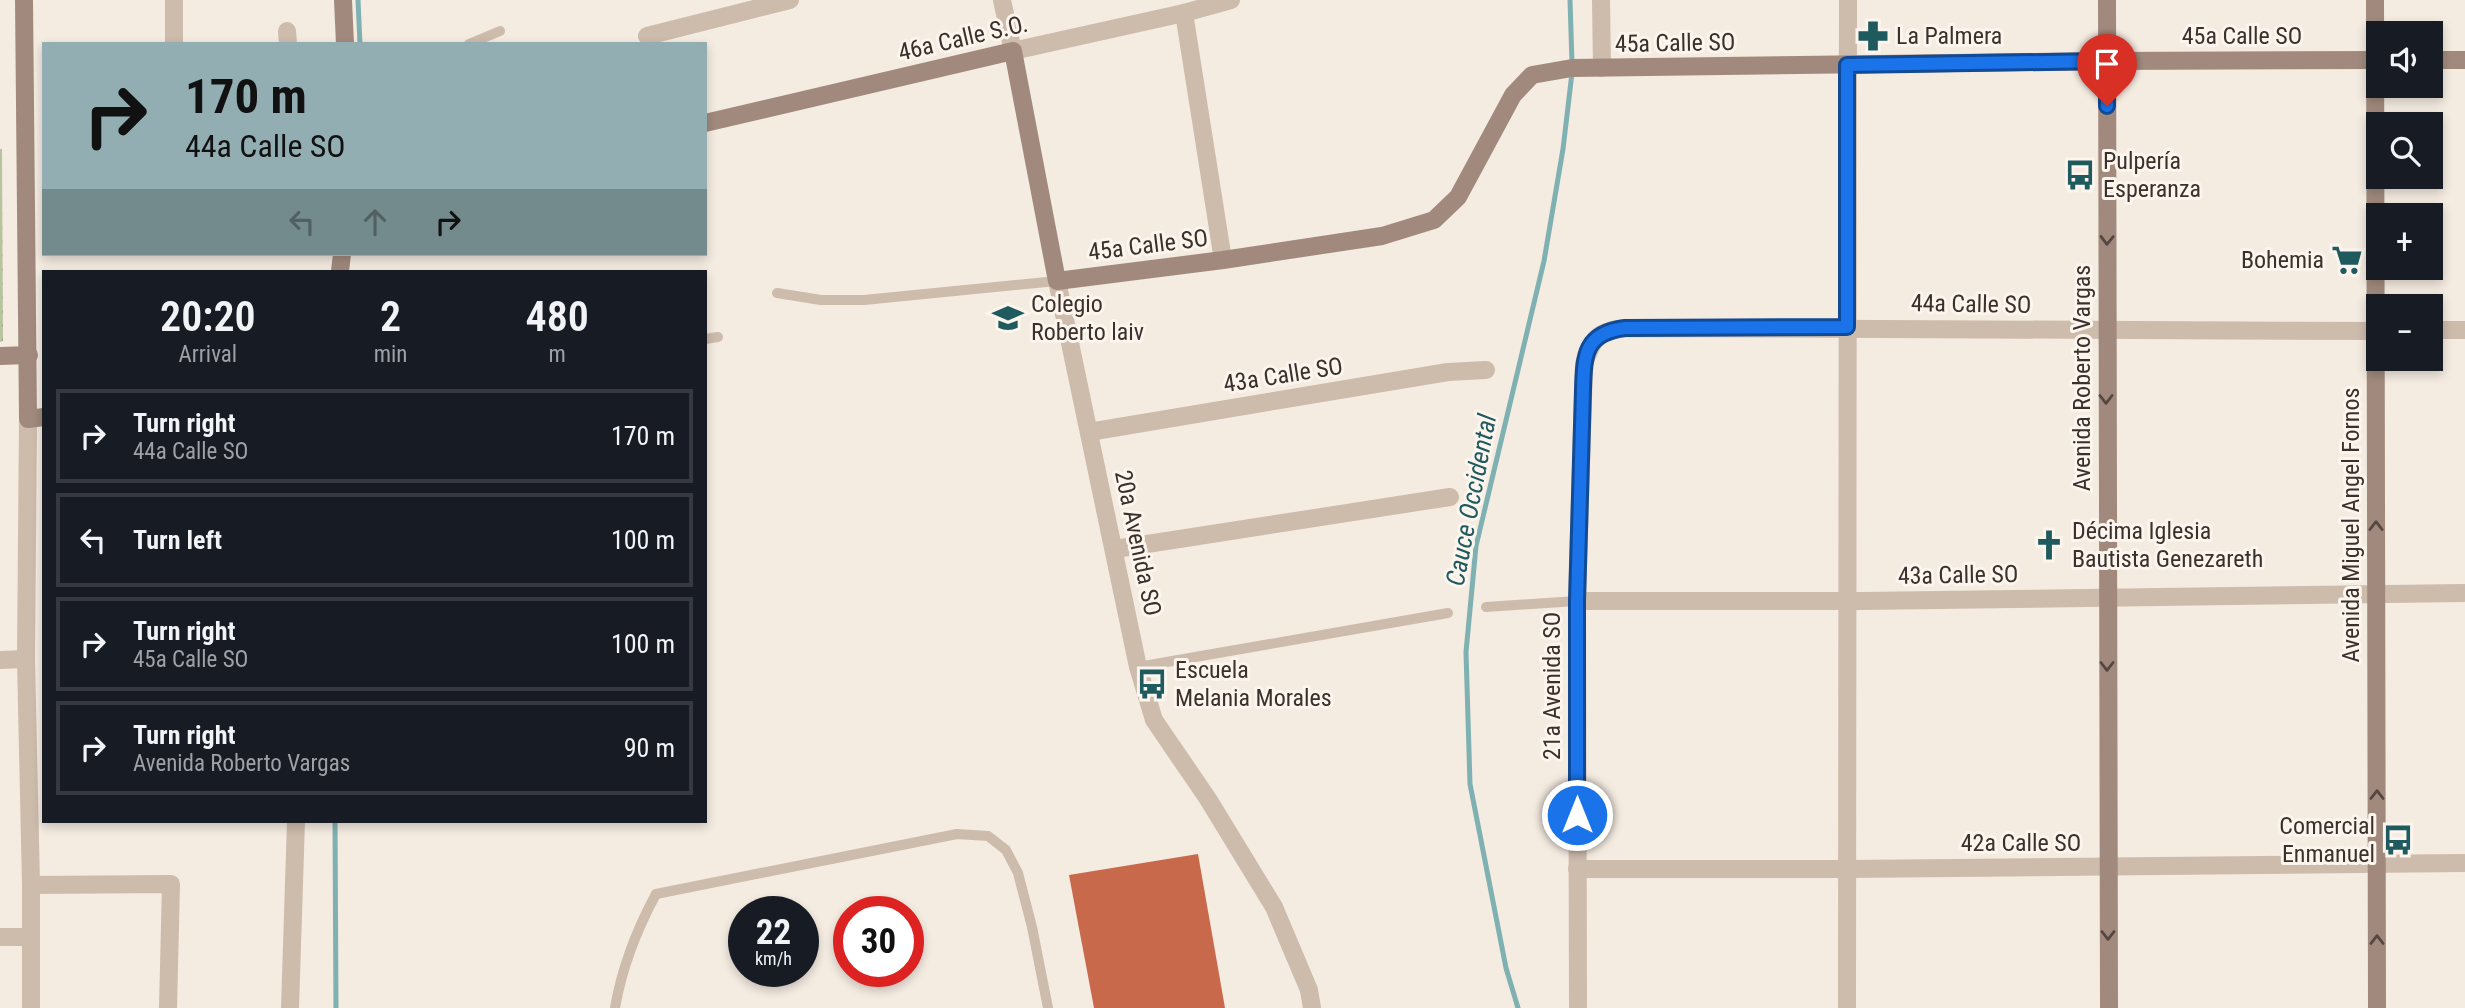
<!DOCTYPE html>
<meta charset="utf-8">
<style>
body{margin:0;font-family:"Roboto Condensed",sans-serif;background:#242831;color:#f1f3f6;height:100vh;display:flex;flex-direction:column;font-size:26px;white-space:nowrap}
*{box-sizing:border-box;margin:0}
p{font-size:23px;color:#9ea1a6}
.icon{flex:none;width:38px;height:38px;fill:none;stroke:currentColor;stroke-width:2;stroke-linecap:round;stroke-linejoin:round}
.map{position:relative;flex:1;overflow:hidden}
.drawer{position:absolute;left:42px;top:270px;width:665px;height:553px;display:flex;flex-direction:column;background:#171b24;border-radius:0px;box-shadow:0 4px 10px #0003}
.drawer>*{flex:none}
.hud{position:absolute;left:42px;top:42px;width:665px;height:214px;border-radius:0px;box-shadow:0 4px 10px #0003;background:#92aeb2;color:#111;overflow:hidden}
.fabs{position:absolute;left:2366px;top:21px;display:grid;gap:14px}
.fabs a{display:grid;place-items:center;width:77px;height:77px;border-radius:0px;background:#171b24;box-shadow:0 4px 10px #0003;font-size:35px}
.speed{position:absolute;left:728px;top:896px;display:flex;gap:14px;font-size:35px;font-weight:700;text-align:center}
.speed>*{display:grid;place-content:center;width:91px;height:91px;border-radius:50%;background:#171b24;box-shadow:0 4px 10px #0003;line-height:1}
.speed small{font-size:18px;font-weight:400}
.speed .limit{border:10px solid #d22;background:#fff;color:#111}
.pin{position:absolute;display:grid;place-items:center;width:60px;height:60px;color:#fff;margin:-72px -30px;border-radius:50% 50% 50% 0;rotate:-45deg;box-shadow:0 0 7px #0007}
.pin .icon{rotate:45deg}
.me{position:absolute;width:77px;margin:-38px;rotate:0deg;stroke-linejoin:round;filter:drop-shadow(0 0 5px #0008)}
.turn{display:flex;align-items:center;gap:24px;height:147px;padding:0 28px;font-size:32px}
.turn .icon{width:91px;height:91px;stroke-width:2.5}
.turn b{display:block;font-size:49px;line-height:60px}
.lanes{display:flex;align-items:center;height:66px;padding:0 28px;background:#0003;justify-content:center;gap:35px;direction:ltr}
.lanes .off{opacity:.35}
.eta{display:flex;justify-content:space-evenly;align-items:center;height:119px;text-align:center}
.eta b{font-size:42px;font-weight:600;line-height:49px}
ul{padding:0;list-style:none}
li{display:flex;align-items:center;gap:21px;height:94px;margin:0 14px 10px;padding:0 14px;border:4px solid #363941;border-radius:0px}
li div{flex:1}
li b{display:block;font-size:26px}
li em{font-style:normal}
.map>svg:first-child{display:block}
.grass{fill:url(#grass-dots)}
.lines{fill:none;stroke-linecap:round;stroke-linejoin:round}
.stream{stroke:#7fb0b2;stroke-width:5}
.building{fill:#c8694b}
.lane{stroke:#cdbbac;stroke-width:10}
.street{stroke:#cdbbac;stroke-width:18}
.secondary{stroke:#a18a7d;stroke-width:18}
.oneway{stroke:#544640}
.route-casing{stroke:#114b97;stroke-width:18}
.route{stroke:#1a73e8;stroke-width:12}
.labels{text-anchor:middle;stroke-width:6;stroke-linejoin:round;paint-order:stroke}
.poi-label{font-size:24px;fill:#3b302b;stroke:#fbf5ee;text-anchor:start}
.street-label{font-size:24px;fill:#3b302b;stroke:#fbf5ee}
.water-label{font-size:26px;font-style:italic;fill:#1f5a5e;stroke:#fbf5ee}
</style>
<div class="map">
<svg width="2465" height="1008" viewBox="0 0 2465 1008">
<defs>
<pattern id="grass-dots" width="8" height="8" patternUnits="userSpaceOnUse" patternTransform="scale(1.75)"><rect width="8" height="8" fill="#b8c4a0"/><path d="M2 2h.1M6 6h.1" fill="none" stroke="#97a083" stroke-width="1.8" stroke-linecap="round"/></pattern>
</defs>
<rect width="100%" height="100%" fill="#f4ebe1"/>
<polygon class="grass" points="0,149 2,149 3,341 0,342"/>
<g class="lines">
<g class="stream">
<polyline points="358,0 360,44"/>
<polyline points="1570,0 1572,63"/>
<polyline points="335,821 336,1008"/>
<polyline points="1518,1008 1506,968 1470,784 1466,652 1476,546 1544,261 1563,149 1572,73"/>
</g>
</g>
<polygon class="building" points="1198,854 1225,1008 1094,1008 1069,875"/>
<g class="lines">
<g class="lane">
<polyline points="469,44 500,31"/>
<polyline points="777,293 821,300 864,300 1057,281"/>
<polyline points="705,339 718,337"/>
<polyline points="1486,607 1577,601"/>
<polyline points="1138,667 1448,613"/>
<path d="M615 1008C622 967 636 931 656 894L957 834 988 836 1006 850 1018 873 1032 927 1048 1008"/>
</g>
<g class="street">
<polyline points="1002,0 1013,51 1184,13 1231,0"/>
<polyline points="1601,0 1602,68"/>
<polyline points="1184,13 1223,260"/>
<polyline points="287,31 288,44"/>
<polyline points="647,36 790,0"/>
<polyline points="174,44 174,0"/>
<polyline points="1057,281 1138,667 1154,720 1208,799 1274,907 1309,990 1312,1008"/>
<polyline points="2431,330 2465,330"/>
<polyline points="28,419 26,659 31,885 31,1008"/>
<polyline points="1089,432 1448,372 1486,370"/>
<polyline points="1115,549 1450,497"/>
<polyline points="1577,601 1861,601 2465,593"/>
<polyline points="0,660 26,659"/>
<polyline points="1577,869 1847,869 2465,863"/>
<polyline points="31,885 171,884 168,1008"/>
<polyline points="0,937 31,937"/>
<polyline points="290,1008 296,821"/>
<path d="M1578 1008 1577 601 1584 364C1593 338 1597 331 1625 328L2378 331"/>
<polyline points="1847,1008 1848,0"/>
</g>
<g class="secondary">
<polyline points="24,0 28,419 44,417"/>
<polyline points="343,0 345,44"/>
<polyline points="2107,0 2109,1008"/>
<polyline points="2375,0 2377,1008"/>
<polyline points="2431,60 2465,60"/>
<polyline points="705,123 1013,51 1057,281 1223,260 1382,236 1434,220 1458,197 1513,95 1532,75 1572,68 2107,61 2378,60"/>
<polyline points="340,271 342,254"/>
<polyline points="0,356 29,355"/>
</g>
</g>
<defs><path id="oneway-chevron" d="M-2-3.5L2.5 0L-2 3.5" fill="none" stroke-width="1.6" stroke-linecap="round" stroke-linejoin="round" transform="scale(1.75)"/></defs>
<g class="oneway">
<use href="#oneway-chevron" transform="translate(2107 240) rotate(91)"/>
<use href="#oneway-chevron" transform="translate(2106 399) rotate(90)"/>
<use href="#oneway-chevron" transform="translate(2376 526) rotate(-90)"/>
<use href="#oneway-chevron" transform="translate(2107 666) rotate(90)"/>
<use href="#oneway-chevron" transform="translate(2377 795) rotate(-90)"/>
<use href="#oneway-chevron" transform="translate(2108 935) rotate(90)"/>
<use href="#oneway-chevron" transform="translate(2377 940) rotate(-90)"/>
</g>
<g class="lines">
<g class="route-casing">
<path id="route" d="M1577 815V601L1583 390C1584 354 1585 333 1625 328L1847 327V65L2107 61V106"/>
</g>
<use href="#route" class="route"/>
</g>
<defs>
<g id="pharmacy-bare" transform="scale(2.415)"><path d="M-2-6h4v4h4v4h-4v4h-4v-4h-4v-4h4Z" fill="#1f5a5e" stroke="#fbf5ee" stroke-width="2.5" paint-order="stroke"/></g>
<g id="bus-bare" transform="scale(2.415)"><path d="M-5-6H5V4H4V6H2V4H-2V6H-4V4H-5ZM-3.5-4V0h7V-4ZM-3.5 1.2v1.5H-2V1.2ZM2 1.2v1.5H3.5V1.2Z" fill="#1f5a5e" stroke="#fbf5ee" stroke-width="2.5" paint-order="stroke"/></g>
<g id="supermarket-bare" transform="scale(2.415)"><path d="M-6-5.5h2.5l.6 2H6L4.5 2H-2.5L-4.4-4H-6ZM-1.5 3.2a1.3 1.3 0 1 0 .1 0ZM3 3.2a1.3 1.3 0 1 0 .1 0Z" fill="#1f5a5e" stroke="#fbf5ee" stroke-width="2.5" paint-order="stroke"/></g>
<g id="school-bare" transform="scale(2.415)"><path d="M0-5L7-2L0 1L-7-2ZM-4 1L0 2.5L4 1V4Q0 6-4 4Z" fill="#1f5a5e" stroke="#fbf5ee" stroke-width="2.5" paint-order="stroke"/></g>
<g id="church-bare" transform="scale(2.415)"><path d="M-1.2-6h2.4v3.5h3.3v2.4h-3.3V6h-2.4V-.1h-3.3v-2.4h3.3Z" fill="#1f5a5e" stroke="#fbf5ee" stroke-width="2.5" paint-order="stroke"/></g>
</defs>
<g fill-rule="evenodd">
<use href="#pharmacy-bare" x="1873" y="36"/>
<use href="#bus-bare" x="2080" y="175"/>
<use href="#supermarket-bare" x="2347" y="260"/>
<use href="#school-bare" x="1008" y="318"/>
<use href="#church-bare" x="2049" y="545"/>
<use href="#bus-bare" x="1152" y="684"/>
<use href="#bus-bare" x="2398" y="840"/>
</g>
<g class="labels">
<g class="poi-label">
<text x="1896" y="44">La Palmera</text>
<text x="2103" y="169">Pulpería<tspan x="2103" dy="28">Esperanza</tspan></text>
<text x="2324" y="268" text-anchor="end">Bohemia</text>
<text x="1031" y="312">Colegio<tspan x="1031" dy="28">Roberto laiv</tspan></text>
<text x="2072" y="539">Décima Iglesia<tspan x="2072" dy="28">Bautista Genezareth</tspan></text>
<text x="1175" y="678">Escuela<tspan x="1175" dy="28">Melania Morales</tspan></text>
<text x="2375" y="834" text-anchor="end">Comercial<tspan x="2375" dy="28">Enmanuel</tspan></text>
</g>
<g class="street-label">
<text x="2242" y="44">45a Calle SO</text>
<text transform="translate(963 38) rotate(-13)" y="8">46a Calle S.O.</text>
<text transform="translate(1675 43) rotate(-1)" y="8">45a Calle SO</text>
<text transform="translate(1148 245) rotate(-7)" y="8">45a Calle SO</text>
<text transform="translate(1971 304) rotate(1)" y="8">44a Calle SO</text>
<text transform="translate(1283 375) rotate(-9)" y="8">43a Calle SO</text>
<text transform="translate(2082 378) rotate(-90)" y="8">Avenida Roberto Vargas</text>
<text transform="translate(2351 525) rotate(-90)" y="8">Avenida Miguel Angel Fornos</text>
<text transform="translate(1138 543) rotate(78)" y="8">20a Avenida SO</text>
<text transform="translate(1958 575) rotate(-1)" y="8">43a Calle SO</text>
<text transform="translate(1552 686) rotate(-90)" y="8">21a Avenida SO</text>
<text x="2021" y="851">42a Calle SO</text>
</g>
<g class="water-label">
<text transform="translate(1471 500) rotate(-79)" y="9">Cauce Occidental</text>
</g>
</g>
</svg>
<div class="fabs">
<a><svg class="icon" aria-label="sound" viewBox="0 0 24 24"><path d="M4 9h4l5-4v14l-5-4H4zM17 9q2 3 0 6"/></svg></a>
<a><svg class="icon" aria-label="search" viewBox="0 0 24 24"><circle cx="10" cy="10" r="6"/><path d="M15 15l6 6"/></svg></a>
<a>+</a>
<a>−</a>
</div>
<div class="speed"><div>22<small>km/h</small></div><div class="limit">30</div></div>
<div class="pin" style="left:2107px;top:106px;background:#d93025"><svg class="icon" aria-label="arrive" viewBox="0 0 24 24"><path d="M6 21V4h12l-3 4 3 4H6"/></svg></div>
<svg class="me" style="left:1577px;top:815px" viewBox="-20 -20 40 40"><circle r="17" fill="#1a73e8" stroke="#fff" stroke-width="3"/><path d="M0-11L8 9 0 5-8 9z" fill="#fff"/></svg>
<div class="hud">
<div class="turn"><svg class="icon" aria-label="right" viewBox="0 0 24 24"><path d="M7 20v-9h11M14 6l5 5-5 5"/></svg><div><b>170 m</b>44a Calle SO</div></div>
<div class="lanes"><svg class="icon off" aria-label="left" viewBox="0 0 24 24"><path d="M17 20v-9H6M10 6l-5 5 5 5"/></svg><svg class="icon off" aria-label="ahead" viewBox="0 0 24 24"><path d="M12 20V5M6 11l6-6 6 6"/></svg><svg class="icon" aria-label="right" viewBox="0 0 24 24"><path d="M7 20v-9h11M14 6l5 5-5 5"/></svg></div>
</div>
<section class="drawer">
<div class="eta">
<div><b>20:20</b><p>Arrival</p></div>
<div><b>2</b><p>min</p></div>
<div><b>480</b><p>m</p></div>
</div>
<ul>
<li><svg class="icon" aria-label="right" viewBox="0 0 24 24"><path d="M7 20v-9h11M14 6l5 5-5 5"/></svg><div><b>Turn right</b><p>44a Calle SO</p></div><em>170 m</em></li>
<li><svg class="icon" aria-label="left" viewBox="0 0 24 24"><path d="M17 20v-9H6M10 6l-5 5 5 5"/></svg><div><b>Turn left</b></div><em>100 m</em></li>
<li><svg class="icon" aria-label="right" viewBox="0 0 24 24"><path d="M7 20v-9h11M14 6l5 5-5 5"/></svg><div><b>Turn right</b><p>45a Calle SO</p></div><em>100 m</em></li>
<li><svg class="icon" aria-label="right" viewBox="0 0 24 24"><path d="M7 20v-9h11M14 6l5 5-5 5"/></svg><div><b>Turn right</b><p>Avenida Roberto Vargas</p></div><em>90 m</em></li>
</ul>
</section>
</div>
